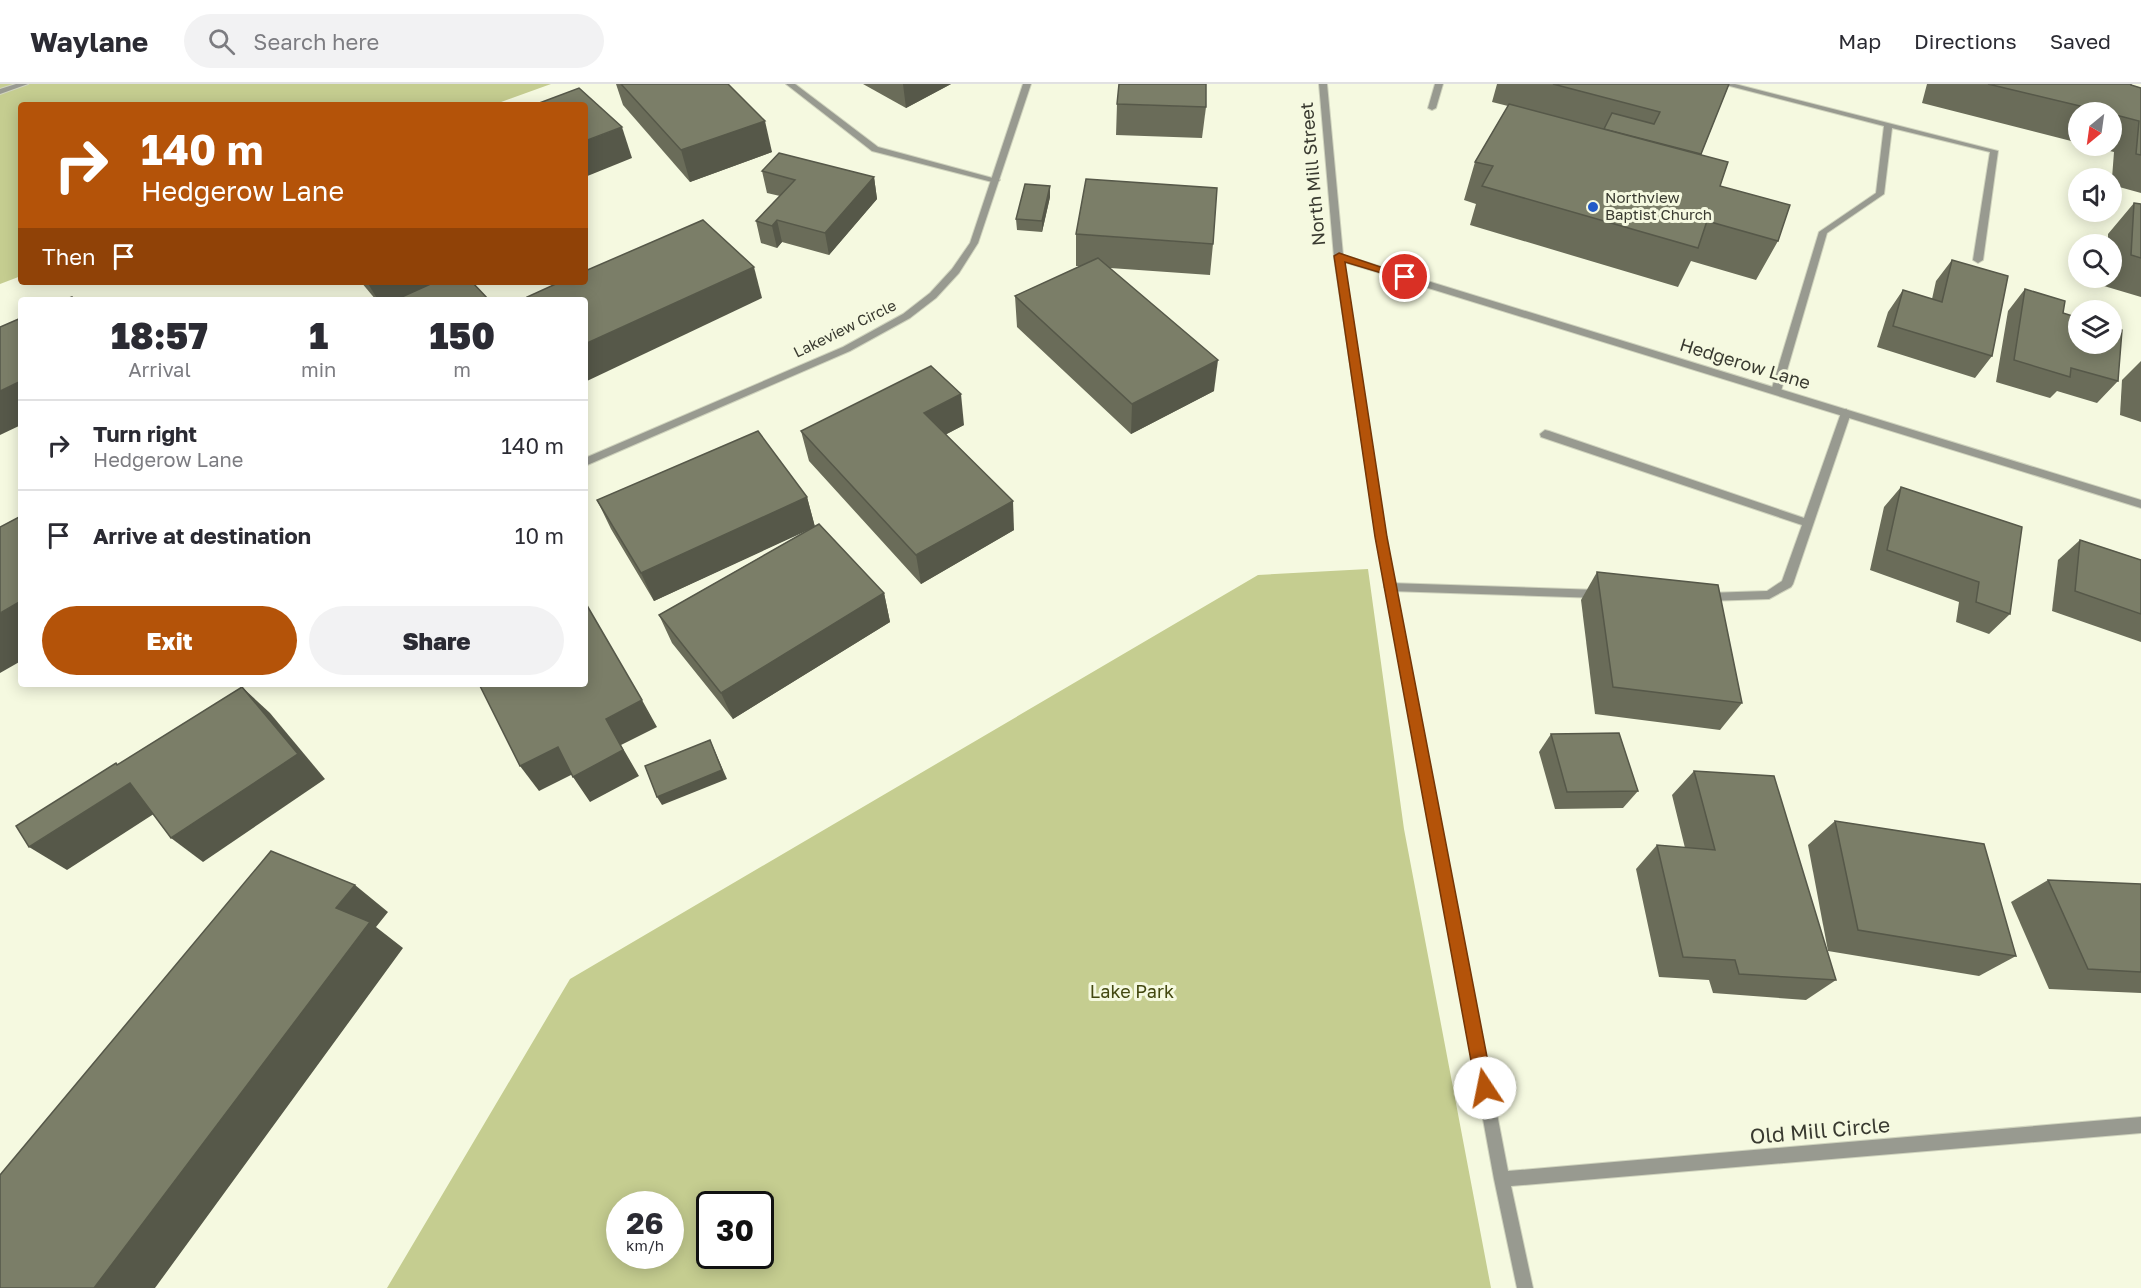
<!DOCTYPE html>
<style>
body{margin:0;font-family:"Golos Text",sans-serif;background:#f2f2f3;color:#2b2b33;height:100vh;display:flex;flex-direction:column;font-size:22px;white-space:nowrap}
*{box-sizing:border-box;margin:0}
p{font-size:20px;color:#7c7c81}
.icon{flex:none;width:33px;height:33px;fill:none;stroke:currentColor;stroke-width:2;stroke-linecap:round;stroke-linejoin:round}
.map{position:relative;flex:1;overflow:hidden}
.side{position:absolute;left:18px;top:213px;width:570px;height:390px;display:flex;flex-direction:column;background:#fff;border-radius:6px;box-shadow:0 3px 15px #0003}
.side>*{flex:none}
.top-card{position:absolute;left:18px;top:18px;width:570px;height:183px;border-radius:6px;box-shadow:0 3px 15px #0003;background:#b45309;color:#fff;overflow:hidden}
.needle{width:39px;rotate:209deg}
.tools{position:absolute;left:2068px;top:18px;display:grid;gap:12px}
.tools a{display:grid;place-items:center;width:54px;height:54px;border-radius:50%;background:#fff;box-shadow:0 3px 15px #0003;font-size:30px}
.speed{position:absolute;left:606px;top:1107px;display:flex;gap:12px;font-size:30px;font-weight:700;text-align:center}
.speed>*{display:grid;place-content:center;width:78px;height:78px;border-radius:50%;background:#fff;box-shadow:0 3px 15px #0003;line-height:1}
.speed small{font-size:15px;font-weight:400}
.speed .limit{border:3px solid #111;border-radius:9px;background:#fff;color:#111}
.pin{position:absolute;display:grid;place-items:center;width:51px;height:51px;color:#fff;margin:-26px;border:3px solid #fff;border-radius:50%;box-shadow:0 2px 6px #0007}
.me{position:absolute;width:66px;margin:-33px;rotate:349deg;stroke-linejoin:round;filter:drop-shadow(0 0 4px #0008)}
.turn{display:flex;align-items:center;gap:21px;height:126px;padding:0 24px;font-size:27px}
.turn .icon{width:78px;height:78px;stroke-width:2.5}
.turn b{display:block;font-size:42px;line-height:51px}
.then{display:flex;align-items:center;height:57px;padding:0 24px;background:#0003;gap:12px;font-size:22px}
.eta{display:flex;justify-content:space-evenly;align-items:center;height:102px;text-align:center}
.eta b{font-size:36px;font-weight:800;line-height:42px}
.primary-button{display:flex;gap:12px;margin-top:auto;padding:12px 24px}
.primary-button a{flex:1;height:69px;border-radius:36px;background:#b45309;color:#fff;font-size:24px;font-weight:800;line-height:69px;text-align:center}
.primary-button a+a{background:#f2f2f3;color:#2b2b33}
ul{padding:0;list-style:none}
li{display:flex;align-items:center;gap:18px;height:90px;padding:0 24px;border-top:2px solid #e1e1e2}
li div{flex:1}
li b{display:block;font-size:22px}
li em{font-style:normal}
header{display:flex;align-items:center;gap:36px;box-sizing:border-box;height:84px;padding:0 30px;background:#fff;border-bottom:2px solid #e1e1e2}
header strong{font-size:28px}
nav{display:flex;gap:33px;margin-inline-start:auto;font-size:21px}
.search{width:420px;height:54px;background:#f2f2f3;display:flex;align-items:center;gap:15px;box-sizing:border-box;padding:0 21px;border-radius:33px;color:#7c7c81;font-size:22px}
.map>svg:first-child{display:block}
.green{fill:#c5cd90;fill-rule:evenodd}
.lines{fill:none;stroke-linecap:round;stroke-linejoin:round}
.service-casing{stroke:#cfd3bd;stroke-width:2}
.minor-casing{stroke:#cfd3bd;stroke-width:2}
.service{fill:#989a90;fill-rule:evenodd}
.minor{fill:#989a90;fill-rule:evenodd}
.wall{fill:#6a6c59}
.shaded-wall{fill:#565849}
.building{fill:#7b7e68;stroke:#565849;stroke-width:1.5}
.route{fill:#b45309;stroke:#753606;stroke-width:1.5}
.poi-dot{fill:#225ac7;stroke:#f5f9e0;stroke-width:2}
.labels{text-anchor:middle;stroke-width:6;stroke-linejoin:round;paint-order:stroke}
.far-poi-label{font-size:15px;fill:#393a30;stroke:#f5f9e0;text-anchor:start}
.far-street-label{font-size:15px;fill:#393a30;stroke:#f5f9e0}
.street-label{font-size:18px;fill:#393a30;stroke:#f5f9e0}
.park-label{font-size:18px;fill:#434810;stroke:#f5f9e0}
.near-street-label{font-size:21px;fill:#393a30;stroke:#f5f9e0}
</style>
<header>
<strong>Waylane</strong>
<div class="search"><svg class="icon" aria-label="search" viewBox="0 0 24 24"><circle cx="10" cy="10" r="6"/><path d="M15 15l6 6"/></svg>Search here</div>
<nav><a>Map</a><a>Directions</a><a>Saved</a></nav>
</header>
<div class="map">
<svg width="2141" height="1204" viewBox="0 0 2141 1204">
<rect width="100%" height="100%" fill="#f5f9e0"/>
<g class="green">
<polygon points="0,0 551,0 493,21 21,21 21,192 0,200"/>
<path d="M1368 485 1404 745 1491 1204H387L570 895 1258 491ZM620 1120H670V1172H620ZM710 1120H760V1172H710Z"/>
</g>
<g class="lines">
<g class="service-casing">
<g id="service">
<polygon points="16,0 28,0 0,10 0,5"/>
<polygon points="786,0 795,0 878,63 1000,96 996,99 872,67"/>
<polygon points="1435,0 1443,0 1436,24 1432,26 1428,24"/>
<polygon points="1722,0 1735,0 1998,67 1983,176 1978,179 1973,176 1990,68 1892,44 1884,110 1827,149 1781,307 1776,310 1771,307 1819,148 1876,109 1884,42"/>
<polygon points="1846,325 1851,329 1793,500 1791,503 1769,515 1707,517 1701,513 1707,509 1767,507 1782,497 1802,441 1541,353 1540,350 1545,346 1549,347 1804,434 1841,329"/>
<polygon points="1390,499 1599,506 1605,510 1599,514 1390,507 1384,503"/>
</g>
</g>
<g class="minor-casing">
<g id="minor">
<polygon points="1023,0 1031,0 978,159 959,189 936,214 910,234 850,267 585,382 585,374 843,263 903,230 930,209 952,185 970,159"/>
<polygon points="1319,0 1327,0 1343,171 2141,416 2141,424 1344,178 1386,453 1508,1087 2141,1033 2141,1049 1511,1102 1533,1204 1517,1204 1494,1095 1376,453 1334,173"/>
</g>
</g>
<use href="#service" class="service"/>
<use href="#minor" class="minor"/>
</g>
<g class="wall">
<polygon points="616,0 728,0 772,68 690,98 623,21"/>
<polygon points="863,0 951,0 906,24"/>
<polygon points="1497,0 1729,0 1701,70 1720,102 1778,157 1756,196 1691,177 1678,203 1470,141 1476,120 1464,116 1475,78 1508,22 1492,18"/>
<polygon points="1927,0 2131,0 2131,1 2141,4 2141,109 2112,101 2112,94 2114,68 2089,62 2112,62 2112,28 2079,28 2079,59 1922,19"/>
<polygon points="1117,20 1206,23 1202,54 1116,51"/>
<polygon points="762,87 874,93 877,115 829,171 782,158 777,164 761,159 756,137 780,112 767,109"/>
<polygon points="1050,102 1050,113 1042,148 1017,146 1016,135"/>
<polygon points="2134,119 2141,120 2141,213 2104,202 2105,194 2112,194 2112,160 2108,160 2108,150"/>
<polygon points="1076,150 1213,160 1210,191 1110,184 1214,307 1131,350 1017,243 1015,212 1081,182 1076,182"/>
<polygon points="1952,176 1992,272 1975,294 1877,263 1888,228 1903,206 1932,215 1936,197"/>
<polygon points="361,198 472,198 489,216 376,216"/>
<polygon points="2025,205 2063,229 2118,297 2097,319 2057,307 2050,314 1996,298 2008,227"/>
<polygon points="2141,277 2141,338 2120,331 2122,296"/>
<polygon points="964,341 946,350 1014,446 921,500 809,377 801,347"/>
<polygon points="1901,403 2010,530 1989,550 1956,538 1959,518 1870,486 1884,423"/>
<polygon points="807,413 815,443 884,509 890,538 733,635 672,559 659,531 813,443 654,517 611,445 597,416"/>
<polygon points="2080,456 2141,476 2141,558 2052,527 2058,476"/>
<polygon points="1597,488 1742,619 1720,646 1595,630 1581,516"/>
<polygon points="1551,650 1638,707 1623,724 1555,725 1539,668"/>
<polygon points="1694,687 1836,896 1806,916 1713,909 1709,896 1659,893 1636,785 1657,761 1685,764 1672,711"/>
<polygon points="1835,737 2016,872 1979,892 1828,867 1808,761"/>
<polygon points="2048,796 2141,800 2141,909 2049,905 2011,818"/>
</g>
<g class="shaded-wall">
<polygon points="903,0 951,0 906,24"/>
<polygon points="765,37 772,68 690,98 681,66"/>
<polygon points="622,43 632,74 585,93 585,57"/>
<polygon points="874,93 877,115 829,171 825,149"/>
<polygon points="1050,102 1050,113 1042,148 1042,137"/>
<polygon points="777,136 782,158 777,164 772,142"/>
<polygon points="754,183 762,214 587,297 585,293 585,260"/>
<polygon points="367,198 441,198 399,216 378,216"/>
<polygon points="1218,276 1214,307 1131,350 1132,320"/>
<polygon points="21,297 21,341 0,351 0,307"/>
<polygon points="961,310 964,341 928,360 924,329"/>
<polygon points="807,413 815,443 654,517 641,489"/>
<polygon points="1013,417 1014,446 921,500 916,471"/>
<polygon points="884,509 890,538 733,635 721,609"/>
<polygon points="21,517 21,577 0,589 0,529"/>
<polygon points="242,603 270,629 325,695 203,778 171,754"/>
<polygon points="642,616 657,643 621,661 639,692 590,718 573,693 606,635"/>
<polygon points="710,656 727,695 662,721 657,713"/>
<polygon points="558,663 575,689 539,707 520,682"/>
<polygon points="130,699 163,724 67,786 29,763"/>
<polygon points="355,801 388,828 376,843 403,864 155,1204 94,1204 336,824"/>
</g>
<g class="building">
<polygon points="621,0 728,0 765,37 681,66"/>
<polygon points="1119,0 1206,0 1206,23 1117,20"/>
<polygon points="1553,0 1729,0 1701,70 1604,45 1612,29 1654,40 1660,28"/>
<polygon points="1988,0 2131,0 2131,1 2141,4 2141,71 2136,70 2139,37 2112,30 2112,28 2105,28"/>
<polygon points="579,4 622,43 585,57 585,21 534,21"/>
<polygon points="1509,20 1728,78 1720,102 1790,121 1778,157 1707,137 1698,164 1482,102 1493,82 1475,78"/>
<polygon points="779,69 874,93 825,149 777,136 772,142 756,137 795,96 762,87"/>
<polygon points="1086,95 1217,104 1213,160 1076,150"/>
<polygon points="1025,100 1050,102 1042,137 1016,135"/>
<polygon points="2134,119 2141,120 2141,174 2131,171"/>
<polygon points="703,136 754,183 585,260 585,216 529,216 527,213 560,198 585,198 585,187"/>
<polygon points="1098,174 1218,276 1132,320 1015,212"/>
<polygon points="1952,176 2008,192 1992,272 1893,242 1903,206 1942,218"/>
<polygon points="435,198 472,198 489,216 395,216"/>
<polygon points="2025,205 2065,217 2063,229 2079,234 2079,260 2112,260 2112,243 2122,246 2118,297 2071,284 2070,293 2014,276"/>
<polygon points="72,213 74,216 64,216"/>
<polygon points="21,234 21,297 0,307 0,243"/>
<polygon points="931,282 961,310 924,329 1013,417 916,471 801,347"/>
<polygon points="758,347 807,413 641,489 597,416"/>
<polygon points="1901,403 2022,443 2010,530 1976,518 1979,498 1887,466"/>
<polygon points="21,432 21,517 0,529 0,443"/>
<polygon points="819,440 884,509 721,609 659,531"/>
<polygon points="2080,456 2141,476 2141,530 2075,507"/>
<polygon points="1597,488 1718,501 1742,619 1613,603"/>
<polygon points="585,518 642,616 606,635 623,666 573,693 558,663 520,682 479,600 585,600"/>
<polygon points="242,603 298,670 171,754 130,699 29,763 16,742 116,679 117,681"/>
<polygon points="1619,649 1638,707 1567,708 1551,650"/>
<polygon points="710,656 722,686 657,713 645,682"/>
<polygon points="1694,687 1774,692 1836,896 1739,890 1735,876 1683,873 1657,761 1715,766"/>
<polygon points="1835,737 1984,760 2016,872 1858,846"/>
<polygon points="271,767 355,801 336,824 370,838 94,1204 0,1204 0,1091"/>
<polygon points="2048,796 2141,800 2141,888 2088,885"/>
</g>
<polygon class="route" points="1339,169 1410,193 1405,196 1345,178 1387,453 1493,1004 1491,1009 1485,1012 1479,1009 1476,1004 1375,453 1334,172"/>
<circle class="poi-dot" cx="1593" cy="123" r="6"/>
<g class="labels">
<g class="far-poi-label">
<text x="1605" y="119">Northview<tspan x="1605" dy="17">Baptist Church</tspan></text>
</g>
<g class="far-street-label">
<text transform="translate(845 245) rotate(-26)" y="5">Lakeview Circle</text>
</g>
<g class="street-label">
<text transform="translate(1313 90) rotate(-95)" y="6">North Mill Street</text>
<text transform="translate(1745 280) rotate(17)" y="6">Hedgerow Lane</text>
</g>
<g class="park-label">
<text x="1132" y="914">Lake Park</text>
</g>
<g class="near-street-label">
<text transform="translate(1820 1047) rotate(-5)" y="7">Old Mill Circle</text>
</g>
</g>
</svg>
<div class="tools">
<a><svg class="needle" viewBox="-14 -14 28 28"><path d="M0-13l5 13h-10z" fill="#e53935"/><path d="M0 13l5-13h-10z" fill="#7c7c81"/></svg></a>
<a><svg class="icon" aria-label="sound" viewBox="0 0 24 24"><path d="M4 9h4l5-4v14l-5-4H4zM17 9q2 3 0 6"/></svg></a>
<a><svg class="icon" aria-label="search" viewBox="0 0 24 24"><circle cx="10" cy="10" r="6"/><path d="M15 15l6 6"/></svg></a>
<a><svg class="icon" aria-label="layers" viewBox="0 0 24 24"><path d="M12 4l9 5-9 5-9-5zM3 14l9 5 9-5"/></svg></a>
</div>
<div class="speed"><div>26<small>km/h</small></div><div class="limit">30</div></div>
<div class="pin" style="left:1405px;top:193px;background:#d93025"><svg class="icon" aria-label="arrive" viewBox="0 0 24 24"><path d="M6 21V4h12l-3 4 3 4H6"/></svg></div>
<svg class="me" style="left:1485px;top:1004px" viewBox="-20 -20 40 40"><circle r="19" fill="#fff"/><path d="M0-13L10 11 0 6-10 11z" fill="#b45309"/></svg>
<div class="top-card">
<div class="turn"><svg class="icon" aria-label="right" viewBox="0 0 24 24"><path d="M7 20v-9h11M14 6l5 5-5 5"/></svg><div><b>140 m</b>Hedgerow Lane</div></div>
<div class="then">Then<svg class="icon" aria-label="arrive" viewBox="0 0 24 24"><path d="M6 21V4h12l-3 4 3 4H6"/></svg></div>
</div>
<section class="side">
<div class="eta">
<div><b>18:57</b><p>Arrival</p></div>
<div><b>1</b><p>min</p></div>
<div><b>150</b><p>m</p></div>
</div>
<ul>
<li><svg class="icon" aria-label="right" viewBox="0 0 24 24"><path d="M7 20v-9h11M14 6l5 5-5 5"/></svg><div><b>Turn right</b><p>Hedgerow Lane</p></div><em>140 m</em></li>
<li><svg class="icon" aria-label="arrive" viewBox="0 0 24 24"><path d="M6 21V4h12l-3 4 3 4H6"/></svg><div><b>Arrive at destination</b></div><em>10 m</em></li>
</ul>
<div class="primary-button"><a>Exit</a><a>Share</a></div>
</section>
</div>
